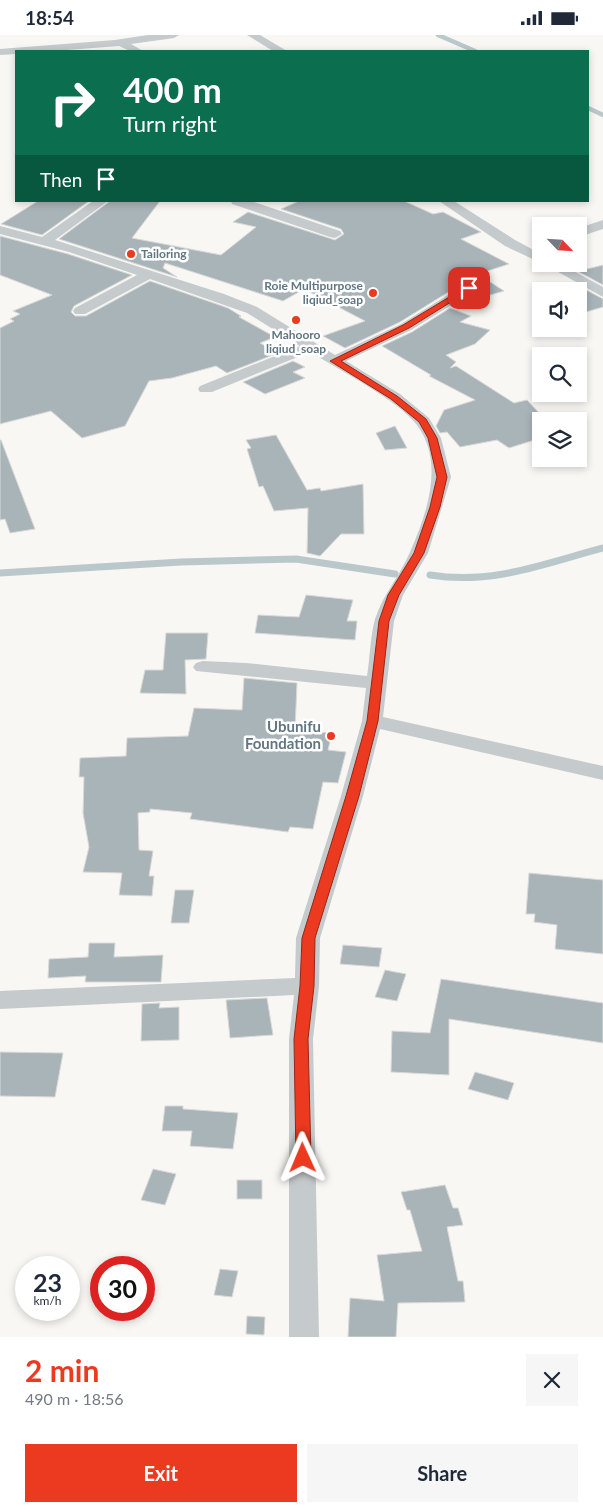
<!DOCTYPE html>
<meta charset="utf-8">
<style>
body{margin:0;font-family:Lato,sans-serif;background:#f6f6f7;color:#1f2937;height:100vh;display:flex;flex-direction:column;font-size:19px;white-space:nowrap}
*{box-sizing:border-box;margin:0}
p{font-size:16px;color:#747a83}
.icon{flex:none;width:28px;height:28px;fill:none;stroke:currentColor;stroke-width:2;stroke-linecap:round;stroke-linejoin:round}
.map{position:relative;height:1302px;overflow:hidden}
.panel{display:flex;flex-direction:column;background:#fff;flex:1}
.panel>*{flex:none}
.guide{position:absolute;left:15px;top:15px;width:574px;height:152px;border-radius:0px;box-shadow:0 2px 8px #0003;background:#0b6e4f;color:#fff;overflow:hidden}
.needle{width:32px;rotate:115deg}
.fabs{position:absolute;left:532px;top:182px;display:grid;gap:10px}
.fabs a{display:grid;place-items:center;width:55px;height:55px;border-radius:0px;background:#fff;box-shadow:0 2px 8px #0003;font-size:25px}
.speed{position:absolute;left:15px;top:1221px;display:flex;gap:10px;font-size:25px;font-weight:700;text-align:center}
.speed>*{display:grid;place-content:center;width:65px;height:65px;border-radius:50%;background:#fff;box-shadow:0 2px 8px #0003;line-height:1}
.speed small{font-size:12px;font-weight:400}
.speed .limit{border:8px solid #d22;background:#fff;color:#111}
.pin{position:absolute;display:grid;place-items:center;width:42px;height:42px;color:#fff;margin:-21px;border-radius:10px;box-shadow:0 2px 8px #0006}
.me{position:absolute;width:55px;margin:-28px;rotate:359deg;stroke-linejoin:round;filter:drop-shadow(0 0 4px #0008)}
.turn{display:flex;align-items:center;gap:18px;height:105px;padding:0 25px;font-size:22px}
.turn .icon{width:65px;height:65px;stroke-width:2.5}
.turn b{display:block;font-size:35px;line-height:42px}
.then{display:flex;align-items:center;height:48px;padding:0 25px;background:#0003;gap:10px;font-size:19px}
.round{display:grid;place-items:center;flex:none;width:52px;height:52px;border-radius:0px;background:#f6f6f7}
.overview{display:flex;align-items:center;justify-content:space-between;height:85px;padding:0 25px}
h1{font-size:30px;font-weight:700;line-height:38px;color:#ec3a20}
.cta{display:flex;gap:10px;margin-top:auto;padding:10px 25px}
.cta a{flex:1;height:58px;border-radius:0px;background:#ec3a20;color:#fff;font-size:20px;font-weight:700;line-height:58px;text-align:center}
.cta a+a{background:#f6f6f7;color:#1f2937}
.status{display:flex;justify-content:space-between;align-items:center;height:35px;padding:0 25px;background:#fff;direction:ltr}
.status svg{height:14px;fill:currentColor}
.map>svg:first-child{display:block}
.lines{fill:none;stroke-linecap:round;stroke-linejoin:round}
.stream-far1{stroke:#bac8cb;stroke-width:4.5}
.stream{stroke:#bac8cb;stroke-width:7}
.building{fill:#a9b4b8;stroke:#d9d9d7}
.minor{fill:#c5cacc;fill-rule:evenodd}
.route{fill:#ec3a20;stroke:#992615}
.poi-dot{fill:#ec3a20;stroke:#fff;stroke-width:2}
.labels{text-anchor:middle;stroke-width:5;stroke-linejoin:round;paint-order:stroke}
.far-poi-label{font-size:12px;font-weight:bold;fill:#617681;stroke:#fff;text-anchor:start}
.poi-label{font-size:15px;font-weight:bold;fill:#617681;stroke:#fff;text-anchor:end}
</style>
<div class="status"><b>18:54</b><svg viewBox="0 0 49 12"><path d="M0 12V9h3v3zM5 12V6h3v6zM10 12V3h3v9zM15 12V0h3v12zM26 1h20v11H26zM47 4h2v5h-2z"/></svg></div>
<div class="map">
<svg width="603" height="1302" viewBox="0 0 603 1302">
<rect width="100%" height="100%" fill="#f8f7f4"/>
<g class="lines">
<g class="stream-far1">
<polyline points="438,0 475,16"/>
<polyline points="588,73 603,80"/>
</g>
<g class="stream">
<polyline points="0,538 181,527 296,524 395,539"/>
<path d="M430 540C493 550 543 529 603 513"/>
</g>
</g>
<g class="building">
<polygon points="38,166 89,166 42,200 1,189"/>
<polygon points="110,166 160,166 132,203 221,220 256,192 233,187 248,177 335,205 344,199 341,194 281,174 299,166 404,166 433,179 443,177 481,197 461,204 509,229 478,239 504,256 455,270 478,254 474,248 463,248 400,287 345,313 323,301 365,286 304,254 283,266 165,228 163,233 177,242 59,204"/>
<polygon points="0,201 68,219 132,240 74,271 71,277 75,281 86,281 150,246 228,273 241,281 239,282 275,302 260,308 278,318 227,338 216,331 172,343 149,346 125,391 82,403 51,376 0,389 0,293 14,286 10,284 20,279 13,276 52,260 0,240"/>
<polygon points="603,230 603,250 579,237 579,236"/>
<polygon points="579,251 603,264 603,272 579,279"/>
<polygon points="450,273 471,281 460,287 490,295 475,309 446,320 456,327 450,333 456,331 514,368 527,365 541,380 541,403 509,413 497,405 460,412 447,397 440,398 436,391 444,375 475,365 429,341 431,340 382,311 412,297"/>
<polygon points="293,326 305,332 293,337 305,343 265,359 243,347"/>
<polygon points="395,391 407,413 385,415 376,398"/>
<polygon points="276,400 307,455 320,453 321,456 363,449 364,499 341,499 320,521 307,518 308,473 274,476 263,451 259,452 247,414 251,413 246,405"/>
<polygon points="0,405 1,405 35,494 10,498 5,484 0,485"/>
<polygon points="306,560 353,565 347,586 357,586 355,605 255,598 258,580 299,582"/>
<polygon points="166,598 208,598 206,624 185,625 186,659 140,658 145,635 163,635"/>
<polygon points="244,643 297,648 295,695 332,698 328,715 346,717 338,748 323,747 313,794 290,792 288,797 190,784 192,778 150,774 150,777 138,778 139,815 153,816 149,841 154,841 152,861 119,860 122,838 83,837 89,812 83,778 84,742 79,742 80,723 126,721 127,703 188,701 194,673 242,675"/>
<polygon points="529,838 603,845 603,919 555,914 557,890 534,887 535,879 526,879"/>
<polygon points="175,855 194,855 189,888 171,888"/>
<polygon points="89,908 115,908 114,922 163,920 161,947 85,947 86,941 48,943 49,924 88,922"/>
<polygon points="343,910 382,913 379,932 340,929"/>
<polygon points="385,935 406,939 397,966 375,962"/>
<polygon points="441,944 603,968 603,1008 449,984 449,1040 391,1037 392,996 430,998"/>
<polygon points="267,963 273,1000 230,1003 226,965"/>
<polygon points="160,968 159,973 179,972 179,1005 141,1006 142,969"/>
<polygon points="0,1017 63,1018 55,1062 0,1061"/>
<polygon points="475,1037 514,1048 508,1065 468,1054"/>
<polygon points="165,1071 183,1071 183,1074 238,1078 233,1114 190,1111 192,1096 162,1096"/>
<polygon points="153,1134 176,1139 165,1170 141,1165"/>
<rect x="237" y="1145" width="25" height="19"/>
<polygon points="445,1150 453,1173 458,1173 463,1190 447,1192 458,1246 463,1246 465,1267 398,1268 396,1302 348,1302 350,1263 384,1266 377,1220 422,1216 410,1175 407,1175 401,1157"/>
<polygon points="220,1234 238,1236 232,1262 214,1260"/>
<polygon points="247,1281 265,1282 264,1300 246,1299"/>
</g>
<g class="lines">
<g class="minor">
<polygon points="148,0 179,0 174,3 131,9 143,16 130,16 119,11 54,16 16,16 16,19 0,20 0,14 115,5"/>
<polygon points="247,0 260,0 287,16 273,16"/>
<path d="M93 166H108L55 205 224 259 257 272 335 320 401 289 464 250H474L476 253 474 256 411 295 346 326 400 359 429 383 441 403 451 442 428 518 403 560 394 586 383 682 603 731V745L380 694 363 761 320 903 319 951 313 1004 319 1302H289V1004L294 960 0 974V956L295 943 296 903 341 761 362 686 366 653 196 636 193 632 196 628 203 626 246 628 367 641C370 623 370 602 375 584 383 559 400 541 410 517 427 478 445 428 417 390 399 366 338 334 310 317L212 357H200L198 354 200 351 300 311 247 278 150 244 85 279H75L73 276 75 273 137 240 69 217 0 199V191L42 202Z"/>
<polygon points="231,166 251,166 340,196 342,199 335,203 330,202 232,169"/>
<polygon points="439,166 454,166 515,205 541,219 541,228 505,211"/>
<polygon points="603,185 603,194 579,202 579,193"/>
<polygon points="544,229 561,229 603,252 603,262"/>
</g>
</g>
<polygon class="route" points="469,250 472,251 472,254 409,293 341,326 397,361 426,384 437,403 447,442 440,472 424,518 399,560 389,586 378,686 359,761 315,903 314,951 308,1004 311,1123 309,1128 303,1129 298,1128 296,1123 294,1004 300,951 302,903 346,761 367,686 379,586 388,560 414,518 430,472 437,442 428,403 419,387 391,364 330,326 403,290"/>
<g class="poi-dot">
<circle cx="131" cy="219" r="5"/>
<circle cx="373" cy="258" r="5"/>
<circle cx="296" cy="285" r="5"/>
<circle cx="331" cy="701" r="5"/>
</g>
<g class="labels">
<g class="far-poi-label">
<text x="141" y="223">Tailoring</text>
<text x="363" y="255" text-anchor="end">Roie Multipurpose<tspan x="363" dy="14">liqiud_soap</tspan></text>
<text x="296" y="304" text-anchor="middle">Mahooro<tspan x="296" dy="14">liqiud_soap</tspan></text>
</g>
<g class="poi-label">
<text x="321" y="697">Ubunifu<tspan x="321" dy="17">Foundation</tspan></text>
</g>
</g>
</svg>
<div class="fabs">
<a><svg class="needle" viewBox="-14 -14 28 28"><path d="M0-13l5 13h-10z" fill="#e53935"/><path d="M0 13l5-13h-10z" fill="#747a83"/></svg></a>
<a><svg class="icon" aria-label="sound" viewBox="0 0 24 24"><path d="M4 9h4l5-4v14l-5-4H4zM17 9q2 3 0 6"/></svg></a>
<a><svg class="icon" aria-label="search" viewBox="0 0 24 24"><circle cx="10" cy="10" r="6"/><path d="M15 15l6 6"/></svg></a>
<a><svg class="icon" aria-label="layers" viewBox="0 0 24 24"><path d="M12 4l9 5-9 5-9-5zM3 14l9 5 9-5"/></svg></a>
</div>
<div class="speed"><div>23<small>km/h</small></div><div class="limit">30</div></div>
<div class="pin" style="left:469px;top:253px;background:#d93025"><svg class="icon" aria-label="arrive" viewBox="0 0 24 24"><path d="M6 21V4h12l-3 4 3 4H6"/></svg></div>
<svg class="me" style="left:303px;top:1123px" viewBox="-20 -20 40 40"><path d="M0-17L14 15 0 8-14 15z" fill="#ec3a20" stroke="#fff" stroke-width="4"/></svg>
<div class="guide">
<div class="turn"><svg class="icon" aria-label="right" viewBox="0 0 24 24"><path d="M7 20v-9h11M14 6l5 5-5 5"/></svg><div><b>400 m</b>Turn right</div></div>
<div class="then">Then<svg class="icon" aria-label="arrive" viewBox="0 0 24 24"><path d="M6 21V4h12l-3 4 3 4H6"/></svg></div>
</div>
</div>
<section class="panel">
<div class="overview"><div><h1>2 min</h1><p>490 m · 18:56</p></div><a class="round"><svg class="icon" aria-label="close" viewBox="0 0 24 24"><path d="M6 6l12 12M18 6L6 18"/></svg></a></div>
<div class="cta"><a>Exit</a><a>Share</a></div>
</section>
